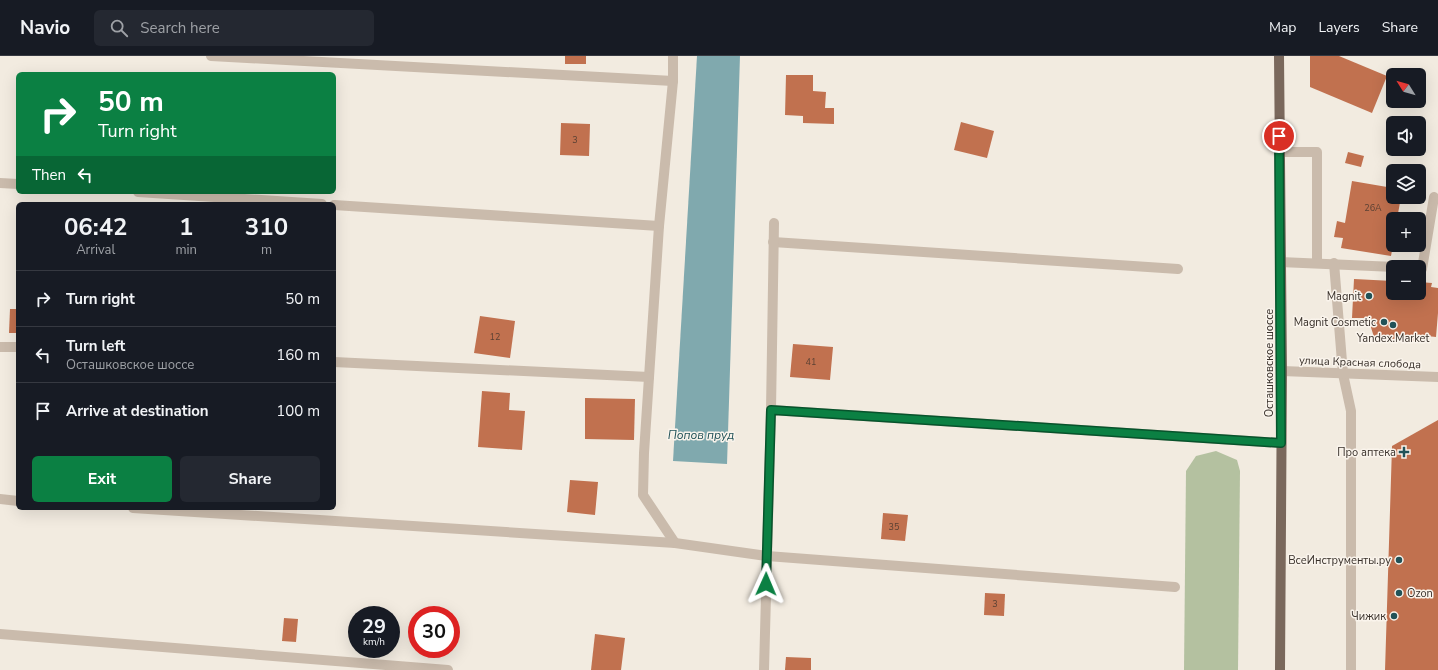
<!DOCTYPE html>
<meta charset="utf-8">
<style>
body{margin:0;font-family:"Nunito Sans",sans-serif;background:#242831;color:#f1f3f6;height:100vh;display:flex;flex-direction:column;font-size:15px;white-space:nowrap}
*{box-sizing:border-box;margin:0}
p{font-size:13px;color:#9ea1a6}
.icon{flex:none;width:22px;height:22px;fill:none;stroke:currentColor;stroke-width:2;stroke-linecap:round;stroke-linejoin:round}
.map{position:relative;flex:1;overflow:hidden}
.drawer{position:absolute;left:16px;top:146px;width:320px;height:308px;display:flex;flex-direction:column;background:#171b24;border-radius:6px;box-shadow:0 4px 16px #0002}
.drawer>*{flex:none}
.top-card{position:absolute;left:16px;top:16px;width:320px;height:122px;border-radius:6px;box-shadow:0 4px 16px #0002;background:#0b8043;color:#fff;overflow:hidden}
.needle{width:26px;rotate:307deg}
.tools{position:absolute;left:1386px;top:12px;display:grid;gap:8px}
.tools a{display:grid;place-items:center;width:40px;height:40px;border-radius:6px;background:#171b24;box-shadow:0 4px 16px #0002;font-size:20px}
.speed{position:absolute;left:348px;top:550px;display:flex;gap:8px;font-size:20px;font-weight:700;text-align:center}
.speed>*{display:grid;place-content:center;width:52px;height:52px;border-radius:50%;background:#171b24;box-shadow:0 4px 16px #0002;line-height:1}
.speed small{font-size:10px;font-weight:400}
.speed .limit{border:6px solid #d22;background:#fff;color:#111}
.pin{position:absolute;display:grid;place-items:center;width:34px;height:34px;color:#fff;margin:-17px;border:2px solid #fff;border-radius:50%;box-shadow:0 1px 4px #0007}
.me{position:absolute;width:44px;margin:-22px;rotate:1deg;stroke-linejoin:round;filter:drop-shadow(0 0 3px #0008)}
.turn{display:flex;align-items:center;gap:14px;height:84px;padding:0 16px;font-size:18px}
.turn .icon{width:52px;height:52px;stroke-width:2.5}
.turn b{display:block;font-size:28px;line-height:34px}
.then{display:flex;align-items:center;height:38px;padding:0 16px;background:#0003;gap:8px;font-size:15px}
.eta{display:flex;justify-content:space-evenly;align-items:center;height:68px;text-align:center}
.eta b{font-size:24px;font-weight:700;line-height:28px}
.cta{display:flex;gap:8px;margin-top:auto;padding:8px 16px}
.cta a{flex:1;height:46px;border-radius:6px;background:#0b8043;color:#fff;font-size:16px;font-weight:700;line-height:46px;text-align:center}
.cta a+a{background:#242831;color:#f1f3f6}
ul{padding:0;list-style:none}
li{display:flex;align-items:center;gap:12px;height:56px;padding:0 16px;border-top:1px solid #363941}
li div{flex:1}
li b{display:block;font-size:15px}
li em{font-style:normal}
header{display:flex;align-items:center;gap:24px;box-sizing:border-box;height:56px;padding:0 20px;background:#171b24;border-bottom:1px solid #363941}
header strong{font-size:19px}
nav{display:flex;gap:22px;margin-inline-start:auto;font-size:14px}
.search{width:280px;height:36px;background:#242831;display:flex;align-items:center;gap:10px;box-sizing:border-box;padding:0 14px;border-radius:6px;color:#9ea1a6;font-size:15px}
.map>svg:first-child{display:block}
.green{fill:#b4c1a0}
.water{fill:#80a9ae}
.building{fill:#c1714f}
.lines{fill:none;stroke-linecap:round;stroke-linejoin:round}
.minor{stroke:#cabbac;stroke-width:10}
.major{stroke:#7a685c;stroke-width:10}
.route-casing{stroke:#07532c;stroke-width:10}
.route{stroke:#0b8043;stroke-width:7}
.poi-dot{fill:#215258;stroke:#faf4ec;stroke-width:1.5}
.labels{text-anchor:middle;stroke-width:3;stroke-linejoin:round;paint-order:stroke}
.number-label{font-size:9px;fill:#5a4033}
.poi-label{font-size:11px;fill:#38302a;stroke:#faf4ec;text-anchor:end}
.street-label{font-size:11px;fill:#38302a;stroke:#faf4ec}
.water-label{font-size:12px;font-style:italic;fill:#215258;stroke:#faf4ec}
</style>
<header>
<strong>Navio</strong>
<div class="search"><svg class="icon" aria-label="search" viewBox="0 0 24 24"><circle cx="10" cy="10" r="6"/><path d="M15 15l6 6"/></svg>Search here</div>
<nav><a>Map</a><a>Layers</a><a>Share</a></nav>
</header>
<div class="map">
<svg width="1438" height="614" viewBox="0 0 1438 614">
<rect width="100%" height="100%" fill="#f2ebe0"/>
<polygon class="green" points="1216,395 1237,404 1240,415 1238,614 1184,614 1186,415 1196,400"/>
<polygon class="water" points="697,0 740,0 727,408 673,405"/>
<g class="building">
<rect x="565" y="0" width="21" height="8"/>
<polygon points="1310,0 1339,0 1387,20 1372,57 1310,31"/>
<polygon points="786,19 813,19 813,35 826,36 825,52 834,52 834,68 803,67 803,60 785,59"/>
<polygon points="961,66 994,75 987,102 954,94"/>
<polygon points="561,67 590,68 589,100 560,99"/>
<polygon points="1348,96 1364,100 1361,111 1345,107"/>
<polygon points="1352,125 1393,132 1393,141 1401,141 1397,163 1393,163 1393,189 1391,200 1341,192 1343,182 1334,181 1337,165 1345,167"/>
<polygon points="1354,223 1393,225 1393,237 1419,237 1419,226 1432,227 1431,231 1438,232 1438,257 1436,281 1427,280 1427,286 1374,281 1368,262 1352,262"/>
<polygon points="10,253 18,253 18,277 9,277"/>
<polygon points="480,260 515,265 510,302 474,297"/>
<polygon points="793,288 833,291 830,324 790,321"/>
<polygon points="482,335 510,337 509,354 525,355 522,394 478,391"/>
<polygon points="585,342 635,343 634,384 585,383"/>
<polygon points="1438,364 1438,614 1385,614 1392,390"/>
<polygon points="570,424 598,426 595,459 567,456"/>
<polygon points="883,457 908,459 905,485 881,483"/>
<polygon points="985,537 1005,538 1004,560 984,559"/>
<polygon points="284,562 298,563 296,586 282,585"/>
<polygon points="595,578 625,582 621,614 591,614"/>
<polygon points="786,601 811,602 811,614 785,614"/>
</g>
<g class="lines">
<g class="minor">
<polyline points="211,0 673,25"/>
<polyline points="673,0 673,25 659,170 644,397 643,439 675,487"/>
<polyline points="1279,96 1317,96 1317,206"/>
<polyline points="0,127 18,128"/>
<polyline points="138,136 322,148"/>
<polyline points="334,149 659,170"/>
<polyline points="773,186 1178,213"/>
<polyline points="1280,206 1395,211"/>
<polyline points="1334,207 1343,318 1351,355 1351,614"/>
<polyline points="1419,212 1422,213 1434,141"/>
<polyline points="0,291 18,291"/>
<polyline points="334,306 649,321"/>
<polyline points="1282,315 1438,321"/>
<polyline points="771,354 1281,387"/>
<polyline points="0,443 18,445"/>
<polyline points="133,452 675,487 767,500 1175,531"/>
<polyline points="0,578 448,614"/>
<polyline points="764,614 771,354 774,167"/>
</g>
<polyline class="major" points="1279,0 1282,315 1280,614"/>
</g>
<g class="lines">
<g class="route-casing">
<polyline id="route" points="766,528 771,354 1281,387 1279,80"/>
</g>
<use href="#route" class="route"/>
</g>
<g class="poi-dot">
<circle cx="1369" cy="240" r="4"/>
<circle cx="1384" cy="266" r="4"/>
<circle cx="1393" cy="269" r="4"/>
<path d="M1402 390h4v4h4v4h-4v4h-4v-4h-4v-4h4z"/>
<circle cx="1399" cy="504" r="4"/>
<circle cx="1399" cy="537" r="4"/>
<circle cx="1394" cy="560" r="4"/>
</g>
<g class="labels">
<g class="number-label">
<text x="575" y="87">3</text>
<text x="1373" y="155">26А</text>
<text x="495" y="284">12</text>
<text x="811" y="309">41</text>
<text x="894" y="474">35</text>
<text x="995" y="551">3</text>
</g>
<g class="poi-label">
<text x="1361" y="244">Magnit</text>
<text x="1376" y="270">Magnit Cosmetic</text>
<text x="1393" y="286" text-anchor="middle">Yandex.Market</text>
<text x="1396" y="400">Про аптека</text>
<text x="1391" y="508">ВсеИнструменты.ру</text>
<text x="1407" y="541" text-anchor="start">Ozon</text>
<text x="1386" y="564">Чижик</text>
</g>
<g class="street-label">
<text transform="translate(1360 306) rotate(2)" y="4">улица Красная слобода</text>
<text transform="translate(1269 307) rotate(-90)" y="4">Осташковское шоссе</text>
</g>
<g class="water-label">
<text x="701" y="383">Попов пруд</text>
</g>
</g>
</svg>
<div class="tools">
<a><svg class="needle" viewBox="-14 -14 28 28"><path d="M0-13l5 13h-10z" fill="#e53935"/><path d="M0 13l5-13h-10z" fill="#9ea1a6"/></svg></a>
<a><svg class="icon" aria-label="sound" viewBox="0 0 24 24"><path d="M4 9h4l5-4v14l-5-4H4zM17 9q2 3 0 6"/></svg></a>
<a><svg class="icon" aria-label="layers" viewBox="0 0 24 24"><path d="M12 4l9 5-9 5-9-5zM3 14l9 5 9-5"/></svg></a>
<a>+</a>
<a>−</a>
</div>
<div class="speed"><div>29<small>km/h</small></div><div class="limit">30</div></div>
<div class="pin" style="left:1279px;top:80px;background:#d93025"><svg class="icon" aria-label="arrive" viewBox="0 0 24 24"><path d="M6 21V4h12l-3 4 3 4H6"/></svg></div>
<svg class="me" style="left:766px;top:528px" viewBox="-20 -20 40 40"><path d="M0-17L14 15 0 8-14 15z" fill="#0b8043" stroke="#fff" stroke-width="4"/></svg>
<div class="top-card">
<div class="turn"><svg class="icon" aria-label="right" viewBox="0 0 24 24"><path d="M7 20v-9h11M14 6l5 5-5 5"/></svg><div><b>50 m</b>Turn right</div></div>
<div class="then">Then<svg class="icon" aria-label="left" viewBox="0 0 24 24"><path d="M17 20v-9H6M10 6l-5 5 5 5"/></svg></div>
</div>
<section class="drawer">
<div class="eta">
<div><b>06:42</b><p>Arrival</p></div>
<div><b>1</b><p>min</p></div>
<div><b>310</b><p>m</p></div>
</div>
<ul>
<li><svg class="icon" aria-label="right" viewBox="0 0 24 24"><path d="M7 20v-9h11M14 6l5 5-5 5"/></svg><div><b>Turn right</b></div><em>50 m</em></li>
<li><svg class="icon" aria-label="left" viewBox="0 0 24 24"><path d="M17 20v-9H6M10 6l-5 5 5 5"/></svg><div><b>Turn left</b><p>Осташковское шоссе</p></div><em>160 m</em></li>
<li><svg class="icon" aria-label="arrive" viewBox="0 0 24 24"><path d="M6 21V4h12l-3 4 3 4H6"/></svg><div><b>Arrive at destination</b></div><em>100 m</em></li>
</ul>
<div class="cta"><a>Exit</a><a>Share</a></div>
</section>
</div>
